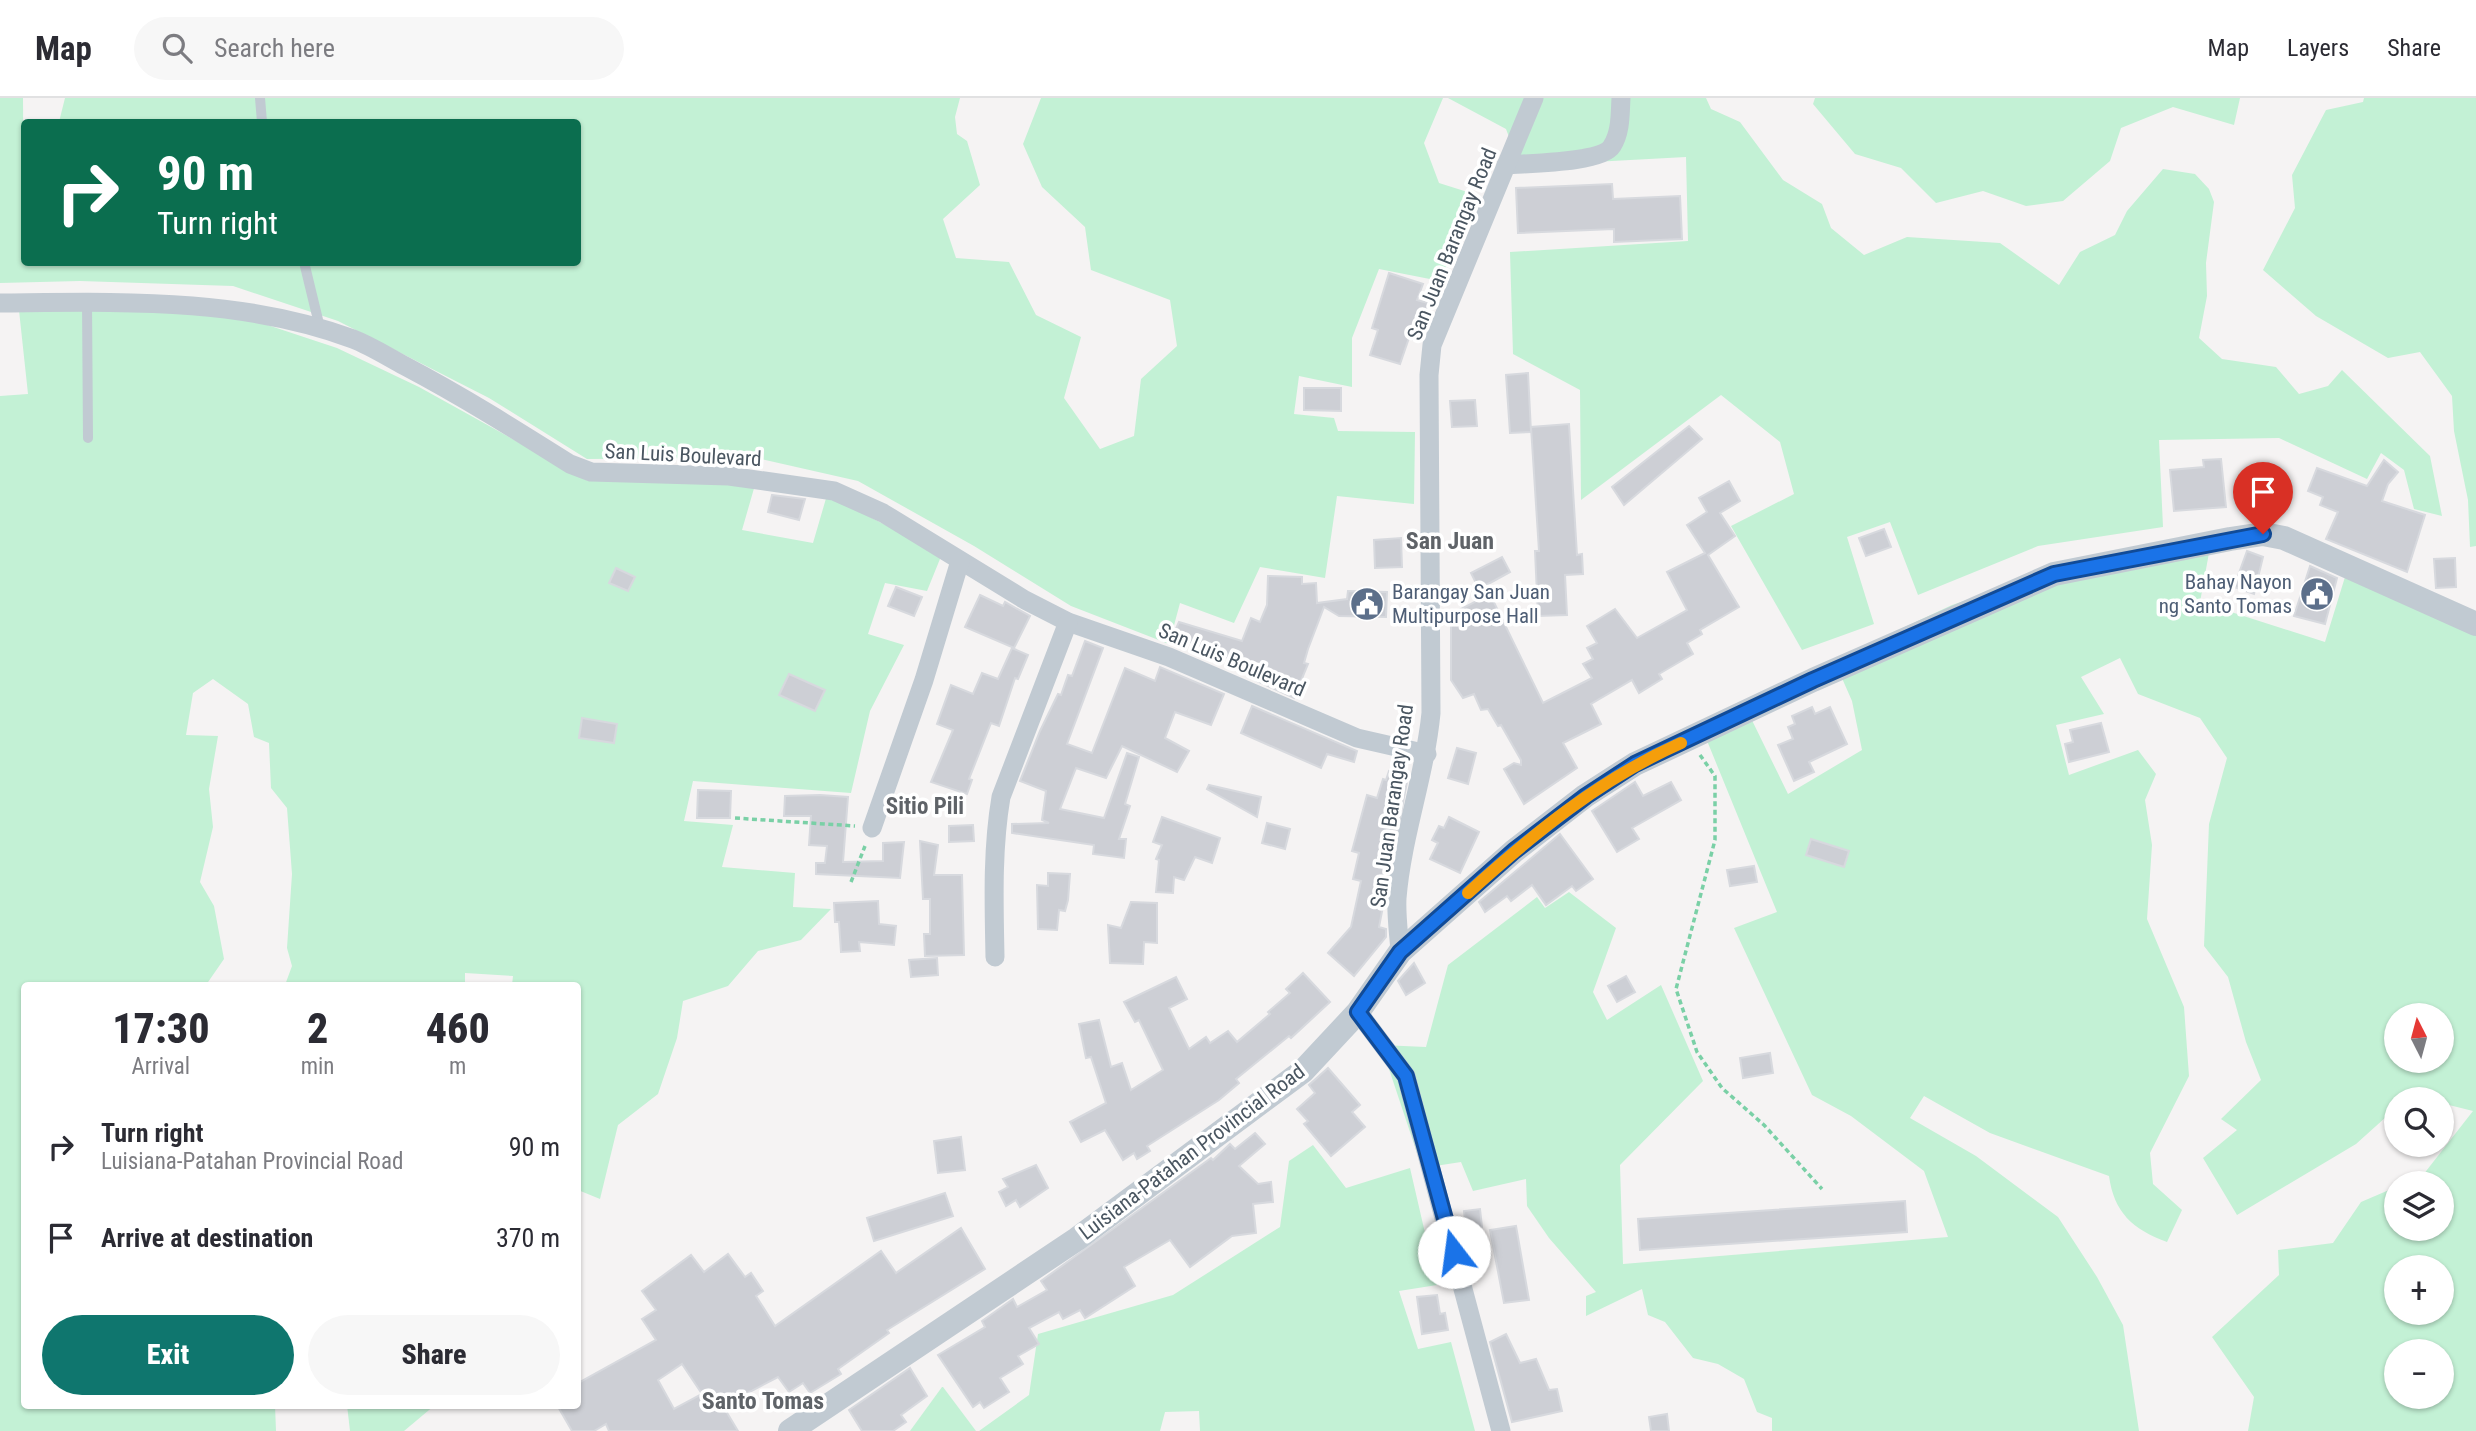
<!DOCTYPE html>
<meta charset="utf-8">
<style>
body{margin:0;font-family:"Roboto Condensed",sans-serif;background:#f7f7f7;color:#2b2b33;height:100vh;display:flex;flex-direction:column;font-size:26px;white-space:nowrap}
*{box-sizing:border-box;margin:0}
p{font-size:23px;color:#7c7c81}
.icon{flex:none;width:38px;height:38px;fill:none;stroke:currentColor;stroke-width:2;stroke-linecap:round;stroke-linejoin:round}
.map{position:relative;flex:1;overflow:hidden}
.side{position:absolute;left:21px;top:884px;width:560px;height:427px;display:flex;flex-direction:column;background:#fff;border-radius:7px;box-shadow:0 2px 5px #0004}
.side>*{flex:none}
.hud{position:absolute;left:21px;top:21px;width:560px;height:147px;border-radius:7px;box-shadow:0 2px 5px #0004;background:#0b6e4f;color:#fff;overflow:hidden}
.needle{width:46px;rotate:354deg}
.controls{position:absolute;left:2384px;top:905px;display:grid;gap:14px}
.controls a{display:grid;place-items:center;width:70px;height:70px;border-radius:50%;background:#fff;box-shadow:0 2px 5px #0004;font-size:35px}
.pin{position:absolute;display:grid;place-items:center;width:60px;height:60px;color:#fff;margin:-72px -30px;border-radius:50% 50% 50% 0;rotate:-45deg;box-shadow:0 0 7px #0007}
.pin .icon{rotate:45deg}
.me{position:absolute;width:77px;margin:-38px;rotate:345deg;stroke-linejoin:round;filter:drop-shadow(0 0 5px #0008)}
.turn{display:flex;align-items:center;gap:24px;height:147px;padding:0 21px;font-size:32px}
.turn .icon{width:91px;height:91px;stroke-width:2.5}
.turn b{display:block;font-size:49px;line-height:60px}
.eta{display:flex;justify-content:space-evenly;align-items:center;height:119px;text-align:center}
.eta b{font-size:42px;font-weight:800;line-height:49px}
.primary-button{display:flex;gap:14px;margin-top:auto;padding:14px 21px}
.primary-button a{flex:1;height:80px;border-radius:42px;background:#0f766e;color:#fff;font-size:28px;font-weight:800;line-height:80px;text-align:center}
.primary-button a+a{background:#f7f7f7;color:#2b2b33}
ul{padding:0;list-style:none}
li{display:flex;align-items:center;gap:21px;height:91px;padding:0 21px}
li div{flex:1}
li b{display:block;font-size:26px}
li em{font-style:normal}
header{display:flex;align-items:center;gap:42px;box-sizing:border-box;height:98px;padding:0 35px;background:#fff;border-bottom:2px solid #e1e1e2}
header strong{font-size:33px}
nav{display:flex;gap:38px;margin-inline-start:auto;font-size:24px}
.search{width:490px;height:63px;background:#f7f7f7;display:flex;align-items:center;gap:18px;box-sizing:border-box;padding:0 24px;border-radius:38px;color:#7c7c81;font-size:26px}
.map>svg:first-child{display:block}
.green{fill:#c3f1d5;fill-rule:evenodd}
.building{fill:#cdcfd5;stroke:#d7d9de;stroke-width:2;fill-rule:evenodd}
.lines{fill:none;stroke-linecap:round;stroke-linejoin:round}
.path{stroke:#7ad0a6;stroke-width:3.5;stroke-dasharray:5 3.5;stroke-linecap:butt}
.service{stroke:#c1cad2;stroke-width:10}
.minor{stroke:#c1cad2;stroke-width:19}
.tertiary{stroke:#c1cad2;stroke-width:24}
.route-casing{stroke:#114b97;stroke-width:18}
.route{stroke:#1a73e8;stroke-width:12}
.slow{stroke:#f59e0b;stroke-width:12}
.labels{text-anchor:middle;stroke-width:7;stroke-linejoin:round;paint-order:stroke}
.street-label{font-size:21px;fill:#4a5661;stroke:#fff}
.service-label{font-size:21px;fill:#4e5e75;stroke:#fff;text-anchor:end}
.neighbourhood-label{font-size:23px;font-weight:bold;fill:#5f6368;stroke:#fff}
.quarter-label{font-size:24px;font-weight:bold;fill:#5f6368;stroke:#fff}
</style>
<header>
<strong>Map</strong>
<div class="search"><svg class="icon" aria-label="search" viewBox="0 0 24 24"><circle cx="10" cy="10" r="6"/><path d="M15 15l6 6"/></svg>Search here</div>
<nav><a>Map</a><a>Layers</a><a>Share</a></nav>
</header>
<div class="map">
<svg width="2476" height="1333" viewBox="0 0 2476 1333">
<rect width="100%" height="100%" fill="#f5f3f3"/>
<g class="green">
<polygon points="0,0 23,0 24,164 578,164 578,24 59,24 65,0 960,0 955,19 957,36 967,43 980,87 943,121 956,160 1009,164 1036,217 1081,239 1064,300 1100,351 1134,338 1141,281 1177,248 1170,202 1091,172 1085,129 1042,89 1023,46 1041,0 1443,0 1424,45 1439,85 1477,97 1440,183 1379,171 1352,240 1352,289 1299,278 1294,316 1334,320 1338,333 1415,334 1414,406 1337,398 1325,480 1260,469 1234,525 1180,505 1169,546 1071,508 974,448 858,383 757,360 587,361 489,300 338,223 233,188 80,183 0,185"/>
<polygon points="1448,0 1706,0 1711,11 1740,24 1783,82 1822,106 1831,130 1864,157 1907,139 2000,145 2059,187 2080,154 2115,137 2127,113 2163,71 2195,76 2209,91 2214,104 2206,165 2207,198 2199,240 2222,261 2276,269 2299,296 2328,288 2342,272 2430,358 2442,418 2414,411 2404,372 2381,355 2367,381 2279,340 2159,342 2163,429 2038,448 1918,497 1890,424 1847,439 1874,526 1802,552 1731,428 1794,396 1780,344 1721,297 1581,402 1580,292 1513,256 1510,154 1688,143 1686,59 1520,68 1506,31"/>
<polygon points="1815,0 2240,0 2234,27 2173,9 2121,30 2110,63 2063,103 2026,108 1983,93 1936,105 1901,70 1855,56 1813,6"/>
<polygon points="2364,0 2476,0 2476,448 2470,449 2468,402 2454,333 2452,298 2420,254 2388,260 2316,218 2263,172 2295,110 2292,77 2326,12 2363,4"/>
<polygon points="18,203 216,210 337,250 419,289 588,383 757,380 742,432 813,445 827,397 942,456 927,493 885,485 868,536 904,547 870,613 851,695 693,683 684,723 733,727 722,769 795,775 793,809 831,811 801,842 758,853 728,888 683,903 677,940 658,996 618,1027 600,1101 578,1092 578,887 512,887 513,878 465,875 465,887 285,887 292,868 287,850 292,776 287,710 271,690 269,645 254,639 248,606 213,581 193,595 186,637 218,638 209,691 213,729 200,784 214,808 224,861 206,887 24,887 24,1307 275,1307 276,1333 0,1333 0,298 28,296"/>
<path d="M2211 444 2200 504 2325 544 2345 479 2476 533V1333H2248L2254 1299 2212 1239 2279 1177 2278 1152 2333 1145 2361 1104 2396 1089V1130H2441V1085H2404L2423 1077 2473 1013 2441 1005V1001L2409 998 2396 1001V1010L2356 1046 2237 1117 2203 1060 2237 1032 2221 1021 2261 982 2246 944 2228 879 2204 848 2209 726 2227 660 2200 620 2138 596 2120 560 2081 579 2104 616 2056 627 2069 677 2138 652 2156 676 2145 702 2152 747 2147 821 2184 909 2189 978 2150 1055 2153 1086 2182 1112 2167 1144C2132 1131 2114 1114 2109 1078L1990 1035 1924 998 1910 1020 1976 1058 2058 1119 2097 1179 2123 1227 2139 1333H1772V1320L1757 1314 1744 1281 1718 1266 1693 1260 1665 1224 1648 1217 1642 1191 1586 1218V1198L1596 1194 1549 1140 1527 1108 1526 1081 1473 1093 1461 1064 1422 1070 1381 947 1426 949 1448 867 1537 799 1545 810 1569 794 1616 830 1593 894 1607 922 1661 887 1703 983 1620 1067 1623 1166 1948 1139 1924 1073 1851 1018 1812 997 1734 830 1777 814 1701 628 1746 610 1788 696 1862 652 1852 603 1834 562 1952 507 2063 470ZM2396 917H2441V962H2396ZM2396 1169H2441V1214H2396ZM2396 1253H2441V1298H2396Z"/>
<polygon points="1313,1047 1346,1090 1410,1070 1437,1187 1399,1193 1418,1251 1451,1244 1475,1333 1200,1333 1199,1313 1165,1314 1160,1333 979,1333 1029,1297 1038,1236 1173,1197 1280,1129 1289,1063"/>
<polygon points="942,1289 943,1289 976,1333 910,1333"/>
<polygon points="347,1307 435,1307 404,1333 350,1333"/>
</g>
<g class="building">
<polygon points="1612,86 1613,101 1680,98 1682,141 1614,144 1614,131 1518,135 1516,90"/>
<polygon points="1389,175 1423,186 1417,202 1428,205 1418,243 1409,240 1400,266 1370,257 1378,232 1372,230"/>
<polygon points="1528,275 1531,334 1510,335 1506,277"/>
<polygon points="1304,290 1341,290 1341,313 1304,312"/>
<polygon points="1475,302 1477,328 1452,329 1450,303"/>
<polygon points="1569,326 1577,457 1582,456 1583,476 1565,477 1567,517 1538,518 1535,453 1539,453 1531,329"/>
<polygon points="1689,328 1702,341 1624,407 1612,389"/>
<polygon points="2221,361 2226,409 2174,413 2170,372 2204,369 2203,362"/>
<polygon points="2384,362 2398,374 2388,386 2382,403 2425,417 2407,474 2326,441 2338,414 2320,407 2323,399 2308,393 2317,370 2367,388"/>
<polygon points="2259,372 2281,377 2276,400 2254,396"/>
<polygon points="1729,383 1740,403 1720,415 1735,438 1708,457 1739,509 1700,532 1702,536 1687,545 1693,556 1659,576 1662,581 1639,595 1632,582 1591,606 1601,626 1563,645 1577,670 1524,706 1504,671 1514,665 1521,667 1521,662 1501,627 1498,628 1488,611 1481,612 1474,596 1463,600 1451,582 1451,522 1456,521 1455,514 1490,496 1543,605 1592,580 1583,566 1593,561 1587,550 1597,545 1587,528 1615,511 1637,540 1687,512 1667,474 1705,455 1687,427 1707,414 1699,400"/>
<polygon points="772,397 805,401 799,422 768,414"/>
<polygon points="1884,431 1891,449 1866,458 1859,440"/>
<polygon points="1401,440 1402,469 1375,470 1374,442"/>
<polygon points="2247,453 2263,459 2254,496 2234,489"/>
<polygon points="1502,459 1510,474 1479,491 1471,475"/>
<polygon points="2455,460 2456,489 2436,490 2434,461"/>
<polygon points="2310,468 2337,480 2325,526 2294,518"/>
<polygon points="616,470 635,479 628,493 609,485"/>
<polygon points="1268,478 1302,479 1302,486 1316,485 1317,505 1347,501 1348,493 1387,494 1386,519 1339,518 1324,509 1308,551 1304,565 1308,566 1294,600 1257,583 1260,573 1173,537 1179,524 1242,543 1251,520 1260,524 1267,507"/>
<polygon points="896,489 922,499 914,518 888,508"/>
<polygon points="980,497 1003,508 1005,504 1030,518 1014,550 965,529"/>
<polygon points="1085,543 1103,550 1067,646 1092,655 1125,570 1155,583 1160,569 1224,596 1211,627 1175,614 1165,640 1189,653 1177,674 1122,648 1106,680 1076,670 1060,711 1104,720 1127,655 1139,659 1125,706 1130,708 1119,741 1126,741 1124,760 1093,756 1094,747 1012,735 1012,726 1049,725 1042,722 1046,693 1020,683 1040,633 1058,596 1061,597 1068,577 1072,578"/>
<polygon points="1012,550 1028,557 1018,581 1015,580 999,628 991,625 969,681 972,682 967,696 931,684 953,632 937,626 951,587 973,596 982,575 998,581"/>
<polygon points="789,576 825,592 815,613 779,597"/>
<polygon points="1252,608 1357,653 1354,664 1327,656 1321,670 1241,635"/>
<polygon points="1812,609 1815,616 1830,609 1847,646 1809,664 1814,674 1794,683 1778,647 1793,641 1788,629 1795,626 1792,618"/>
<polygon points="582,620 617,626 614,645 579,640"/>
<polygon points="2101,625 2109,654 2069,664 2065,646 2073,644 2070,632"/>
<polygon points="1457,650 1476,655 1468,686 1448,680"/>
<polygon points="1389,673 1408,679 1379,829 1386,831 1386,839 1354,878 1328,855 1351,829 1361,783 1353,781 1359,755 1352,753 1367,697 1377,700 1383,681 1386,682"/>
<polygon points="1635,684 1643,698 1671,684 1681,702 1632,730 1639,741 1617,754 1592,713"/>
<polygon points="1209,687 1261,699 1257,719 1207,691"/>
<polygon points="698,692 731,693 730,720 697,720"/>
<polygon points="820,697 848,699 843,764 883,763 883,745 904,744 900,780 816,776 816,765 825,765 827,748 809,747 811,718 784,718 785,698"/>
<polygon points="1162,719 1220,740 1212,765 1195,759 1184,782 1174,779 1173,795 1156,794 1159,762 1156,761 1162,747 1153,744"/>
<polygon points="1449,719 1479,734 1460,775 1430,761 1438,745 1432,742 1439,728 1444,730"/>
<polygon points="1267,725 1290,731 1285,751 1262,745"/>
<polygon points="973,727 974,743 949,744 949,728"/>
<polygon points="1560,736 1593,781 1576,793 1572,788 1546,807 1532,787 1511,803 1507,798 1485,814 1479,804"/>
<polygon points="1811,741 1849,753 1844,769 1806,757"/>
<polygon points="920,743 938,747 934,777 962,777 964,857 925,858 924,836 930,836 930,801 923,801"/>
<polygon points="1754,768 1757,784 1730,788 1727,772"/>
<polygon points="1048,775 1070,776 1068,802 1065,813 1059,812 1057,832 1038,831 1037,787 1048,788"/>
<polygon points="878,803 879,826 896,828 894,847 859,844 860,853 841,854 839,824 835,824 834,805"/>
<polygon points="1131,804 1157,805 1157,845 1144,844 1143,866 1110,865 1108,827 1121,830"/>
<polygon points="937,860 938,877 911,879 909,862"/>
<polygon points="1414,865 1425,885 1406,897 1398,883"/>
<polygon points="1303,875 1330,904 1291,940 1289,938 1236,981 1239,985 1219,1002 1147,1048 1150,1053 1137,1061 1134,1055 1123,1062 1105,1032 1081,1044 1070,1024 1106,1005 1091,959 1086,960 1079,926 1099,922 1111,969 1122,965 1131,992 1163,972 1139,922 1135,924 1124,904 1176,879 1187,901 1169,910 1189,951 1206,939 1210,945 1228,933 1237,944 1270,916 1268,914 1290,895 1286,891"/>
<polygon points="1626,878 1635,894 1617,904 1608,888"/>
<polygon points="1770,955 1773,975 1743,980 1740,960"/>
<polygon points="1328,970 1360,1007 1352,1014 1365,1029 1331,1058 1304,1026 1308,1023 1297,1011 1315,995 1309,987"/>
<polygon points="1255,1035 1265,1046 1239,1068 1258,1086 1271,1084 1273,1104 1253,1106 1256,1135 1232,1138 1190,1169 1170,1142 1124,1169 1135,1188 1085,1220 1080,1212 1063,1221 1059,1214 1029,1230 1039,1246 1018,1258 1023,1266 1000,1280 1009,1294 984,1310 980,1304 973,1309 938,1257 985,1229 982,1223 1013,1201 1017,1209 1047,1192 1041,1183 1211,1060 1213,1062 1230,1046 1235,1051"/>
<polygon points="961,1039 965,1072 938,1075 934,1043"/>
<polygon points="1036,1067 1048,1090 1020,1109 1016,1102 1006,1108 999,1094 1008,1089 1003,1081"/>
<polygon points="945,1095 953,1118 874,1143 867,1120"/>
<polygon points="1905,1103 1907,1134 1640,1152 1638,1121"/>
<polygon points="1480,1111 1482,1129 1466,1131 1464,1113"/>
<polygon points="1516,1128 1529,1202 1504,1205 1490,1132"/>
<path d="M961 1130 985 1171 887 1232 889 1235 838 1271 841 1276 810 1295 803 1285 789 1294 778 1279 723 1308 738 1333H609L606 1326 594 1333H572L557 1307H578V1285L656 1242 642 1221 656 1212 642 1193 691 1157 704 1174 728 1156 745 1179 751 1175 763 1193 756 1198 775 1228 881 1153 896 1175ZM682 1266 702 1296 674 1311 658 1282Z"/>
<polygon points="1437,1197 1440,1216 1445,1215 1448,1232 1422,1236 1417,1199"/>
<polygon points="1506,1236 1520,1265 1536,1261 1549,1292 1557,1291 1562,1313 1512,1324 1490,1244"/>
<polygon points="910,1270 927,1298 901,1317 906,1324 893,1333 862,1333 849,1312"/>
<polygon points="1667,1316 1669,1333 1651,1333 1649,1319"/>
</g>
<g class="lines">
<g class="path">
<polyline points="1395,489 1414,489"/>
<polyline points="1700,657 1715,678 1715,742 1676,891 1697,954 1722,990 1764,1027 1822,1091"/>
<polyline points="735,720 855,728"/>
<polyline points="851,784 865,748"/>
</g>
<g class="service">
<polyline points="260,0 262,24"/>
<polyline points="304,164 320,230"/>
<polyline points="87,204 88,340"/>
</g>
<g class="minor">
<path d="M1506 67C1527 65 1602 65 1612 48 1621 34 1620 16 1621 0"/>
<path d="M0 205C118 204 240 199 353 241 371 248 388 259 405 268 462 298 516 332 570 366L591 374 729 378 834 393 883 415 1025 502 1068 524 1169 559 1357 640 1427 656"/>
<polyline points="872,730 924,582 960,463"/>
<path d="M1400 854C1399 837 1396 818 1397 800 1402 738 1425 678 1431 615L1429 277 1432 247 1534 0"/>
<path d="M995 859C994 806 992 752 1001 699L1068 524"/>
<polyline points="1358,914 1406,978 1501,1333"/>
</g>
<polyline class="tertiary" points="790,1333 1077,1141 1303,973 1358,914 1400,854 1514,753 1585,698 1635,666 1813,582 2054,476 2230,441 2263,436 2284,440 2476,526"/>
</g>
<g class="lines">
<g class="route-casing">
<polyline id="route" points="1454,1154 1406,978 1358,914 1400,854 1514,753 1586,698 1635,666 1813,582 2054,476 2263,436"/>
</g>
<use href="#route" class="route"/>
<path class="slow" d="M1468 795C1533 736 1600 681 1681 645"/>
</g>
<defs>
<g id="civic-disc" transform="scale(1.75)"><circle r="9.5" fill="#5c6f8a" stroke="#fff"/><path d="M-.6-6.5H3V-4.5H.6V-3L4-1V1h2V6H-6V1h2V-1L-.6-3ZM-1.2 2.5V6h2.4V2.5Z" fill="#fff"/></g>
</defs>
<g fill-rule="evenodd">
<use href="#civic-disc" x="2317" y="496"/>
<use href="#civic-disc" x="1367" y="506"/>
</g>
<g class="labels">
<g class="street-label">
<text transform="translate(1452 146) rotate(-68)" y="7">San Juan Barangay Road</text>
<text transform="translate(683 357) rotate(3)" y="7">San Luis Boulevard</text>
<text transform="translate(1232 562) rotate(23)" y="7">San Luis Boulevard</text>
<text transform="translate(1392 708) rotate(-82)" y="7">San Juan Barangay Road</text>
<text transform="translate(1192 1054) rotate(-37)" y="7">Luisiana-Patahan Provincial Road</text>
</g>
<g class="service-label">
<text x="2292" y="491">Bahay Nayon<tspan x="2292" dy="24">ng Santo Tomas</tspan></text>
<text x="1392" y="501" text-anchor="start">Barangay San Juan<tspan x="1392" dy="24">Multipurpose Hall</tspan></text>
</g>
<g class="neighbourhood-label">
<text x="925" y="716">Sitio Pili</text>
</g>
<g class="quarter-label">
<text x="1450" y="451">San Juan</text>
<text x="763" y="1311">Santo Tomas</text>
</g>
</g>
</svg>
<div class="controls">
<a><svg class="needle" viewBox="-14 -14 28 28"><path d="M0-13l5 13h-10z" fill="#e53935"/><path d="M0 13l5-13h-10z" fill="#7c7c81"/></svg></a>
<a><svg class="icon" aria-label="search" viewBox="0 0 24 24"><circle cx="10" cy="10" r="6"/><path d="M15 15l6 6"/></svg></a>
<a><svg class="icon" aria-label="layers" viewBox="0 0 24 24"><path d="M12 4l9 5-9 5-9-5zM3 14l9 5 9-5"/></svg></a>
<a>+</a>
<a>−</a>
</div>
<div class="pin" style="left:2263px;top:436px;background:#d93025"><svg class="icon" aria-label="arrive" viewBox="0 0 24 24"><path d="M6 21V4h12l-3 4 3 4H6"/></svg></div>
<svg class="me" style="left:1454px;top:1154px" viewBox="-20 -20 40 40"><circle r="19" fill="#fff"/><path d="M0-13L10 11 0 6-10 11z" fill="#1a73e8"/></svg>
<div class="hud">
<div class="turn"><svg class="icon" aria-label="right" viewBox="0 0 24 24"><path d="M7 20v-9h11M14 6l5 5-5 5"/></svg><div><b>90 m</b>Turn right</div></div>
</div>
<section class="side">
<div class="eta">
<div><b>17:30</b><p>Arrival</p></div>
<div><b>2</b><p>min</p></div>
<div><b>460</b><p>m</p></div>
</div>
<ul>
<li><svg class="icon" aria-label="right" viewBox="0 0 24 24"><path d="M7 20v-9h11M14 6l5 5-5 5"/></svg><div><b>Turn right</b><p>Luisiana-Patahan Provincial Road</p></div><em>90 m</em></li>
<li><svg class="icon" aria-label="arrive" viewBox="0 0 24 24"><path d="M6 21V4h12l-3 4 3 4H6"/></svg><div><b>Arrive at destination</b></div><em>370 m</em></li>
</ul>
<div class="primary-button"><a>Exit</a><a>Share</a></div>
</section>
</div>
